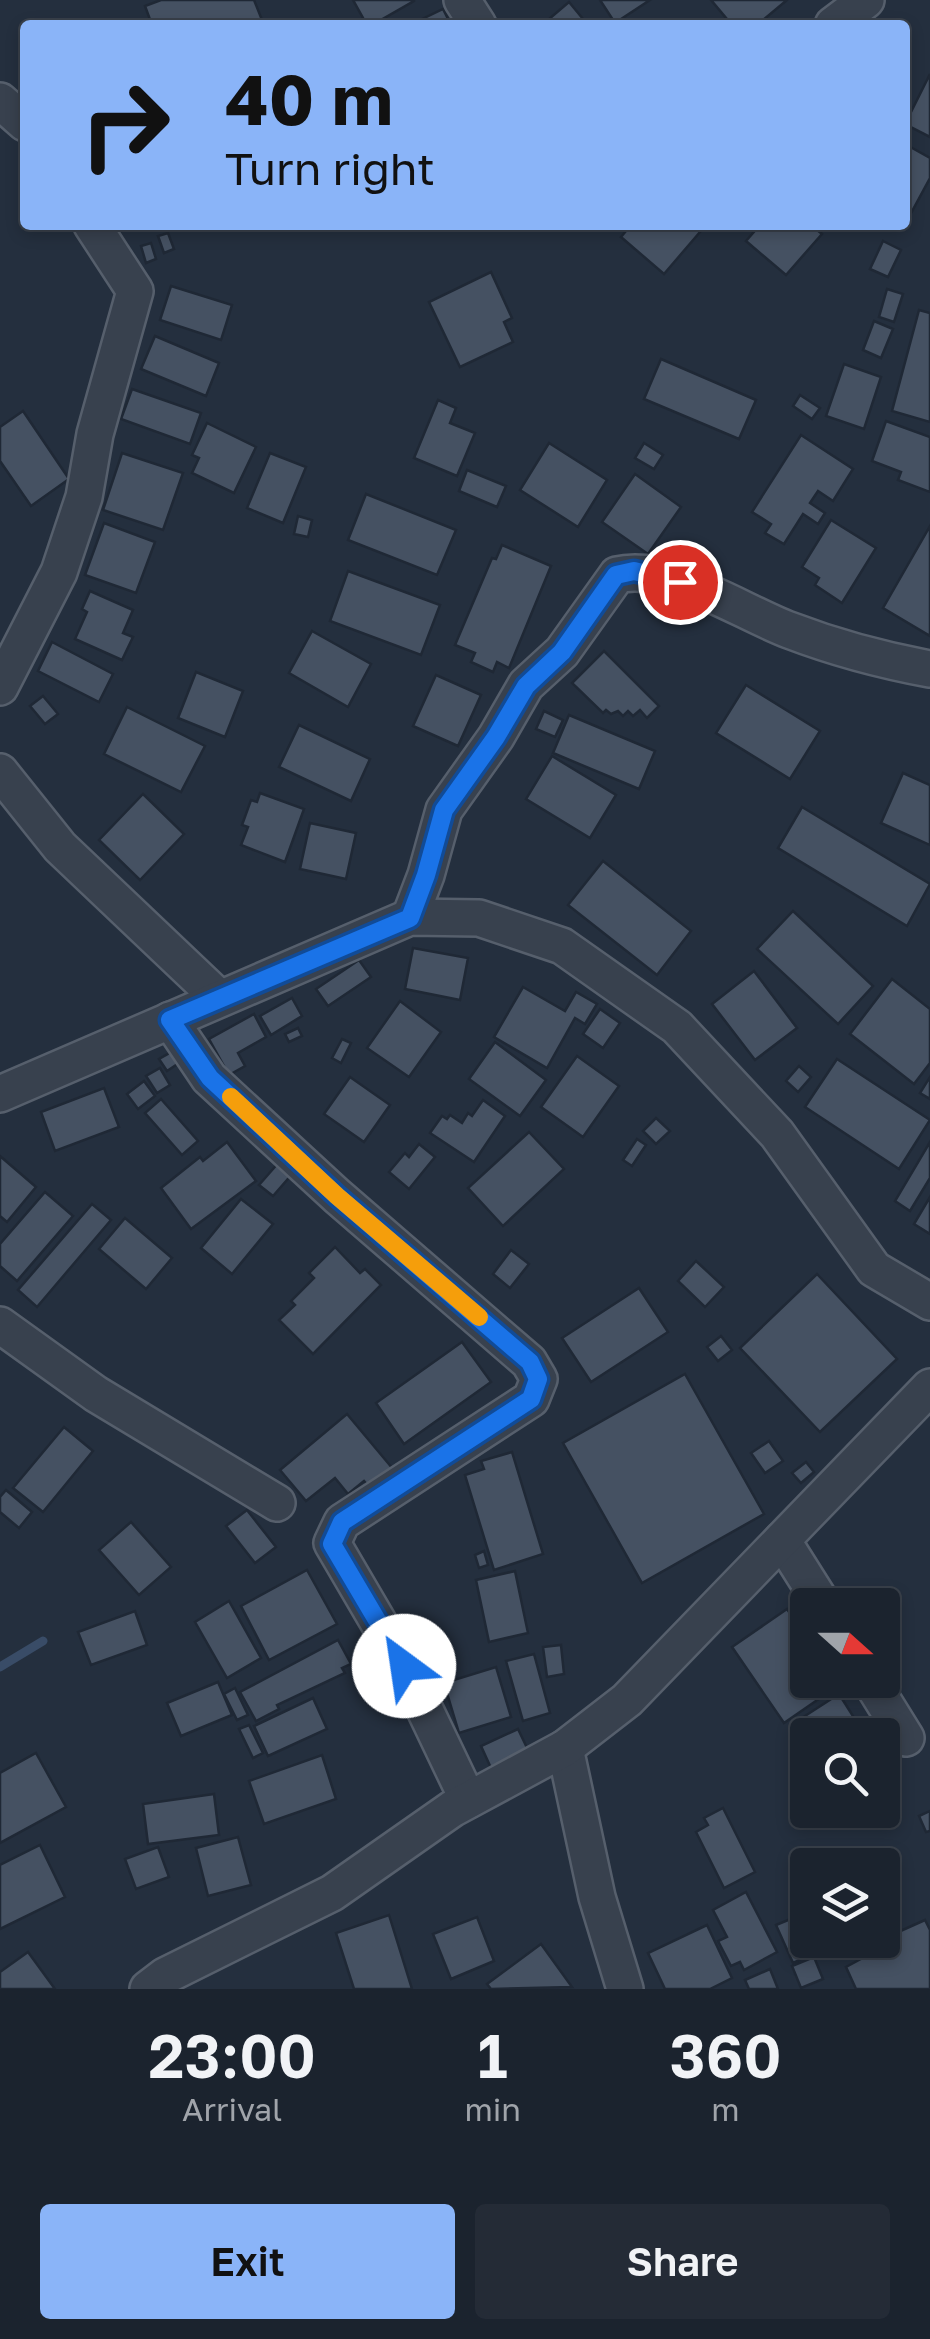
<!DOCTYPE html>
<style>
body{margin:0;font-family:"Golos Text",sans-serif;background:#242b36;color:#f1f3f6;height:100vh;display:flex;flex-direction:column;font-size:38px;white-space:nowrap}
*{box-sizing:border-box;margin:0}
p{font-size:32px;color:#a0a4aa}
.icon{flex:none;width:55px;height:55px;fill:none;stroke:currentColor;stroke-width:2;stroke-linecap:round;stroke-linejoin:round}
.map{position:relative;height:1989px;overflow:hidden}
.drawer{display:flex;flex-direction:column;background:#1b232e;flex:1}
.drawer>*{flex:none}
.top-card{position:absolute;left:20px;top:20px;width:890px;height:210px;border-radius:10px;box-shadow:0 5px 15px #0003,0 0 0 2px #39404a;background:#8ab4f8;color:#111;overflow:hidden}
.needle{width:65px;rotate:111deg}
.tools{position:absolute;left:790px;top:1588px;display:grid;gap:20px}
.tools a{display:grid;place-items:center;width:110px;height:110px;border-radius:10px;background:#1b232e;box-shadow:0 5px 15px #0003,0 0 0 2px #39404a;font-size:50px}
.pin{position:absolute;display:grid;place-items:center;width:85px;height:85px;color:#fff;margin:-42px;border:5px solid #fff;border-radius:50%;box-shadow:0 2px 10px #0007}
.me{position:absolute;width:110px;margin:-55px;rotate:329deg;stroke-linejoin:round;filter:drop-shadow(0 0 8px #0008)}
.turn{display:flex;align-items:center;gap:35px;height:210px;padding:0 40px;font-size:45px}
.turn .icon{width:130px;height:130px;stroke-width:2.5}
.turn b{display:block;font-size:70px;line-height:85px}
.eta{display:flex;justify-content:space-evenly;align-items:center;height:170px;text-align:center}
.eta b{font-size:60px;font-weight:600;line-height:70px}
.primary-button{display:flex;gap:20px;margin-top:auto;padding:20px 40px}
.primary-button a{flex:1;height:115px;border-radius:10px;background:#8ab4f8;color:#111;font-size:40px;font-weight:600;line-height:115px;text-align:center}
.primary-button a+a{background:#242b36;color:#f1f3f6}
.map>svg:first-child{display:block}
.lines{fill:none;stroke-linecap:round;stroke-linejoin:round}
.stream{stroke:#394c67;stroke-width:9}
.building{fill:#455162;stroke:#1f2835;stroke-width:2.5}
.street-casing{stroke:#565f6c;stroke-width:40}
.street{stroke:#38414e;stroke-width:35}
.route-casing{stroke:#114b97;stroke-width:25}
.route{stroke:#1a73e8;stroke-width:18}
.slow{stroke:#f59e0b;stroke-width:18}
</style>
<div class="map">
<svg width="930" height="1989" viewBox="0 0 930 1989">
<rect width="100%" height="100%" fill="#242f3e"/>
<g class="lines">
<polyline class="stream" points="0,1667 43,1641"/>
</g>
<g class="building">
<polygon points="161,0 254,0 262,20 250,25 152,25 145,6"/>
<polygon points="353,0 414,0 414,1 372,25 367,25"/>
<polygon points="600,0 650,0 615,23"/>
<polygon points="711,0 787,0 757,25 732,25"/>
<polygon points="569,2 588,25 542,25"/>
<polygon points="443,9 451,25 410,25"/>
<polygon points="930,74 930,137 905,124"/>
<polygon points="905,144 930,158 930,178 910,215 905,212"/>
<polygon points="631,225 692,225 700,232 664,274 621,237"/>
<polygon points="760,225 811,225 822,234 786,275 746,241"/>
<polygon points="168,233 174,249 164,253 158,236"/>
<polygon points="883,241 901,250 888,277 870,269"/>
<polygon points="151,243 156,259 146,263 141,246"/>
<polygon points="491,272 512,318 504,322 513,342 460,367 429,302"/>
<polygon points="171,286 232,305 221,340 160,320"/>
<polygon points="887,289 903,294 894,322 879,317"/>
<polygon points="919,310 930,313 930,422 892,411"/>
<polygon points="874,321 893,329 881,358 863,350"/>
<polygon points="155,336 219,363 206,396 141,369"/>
<polygon points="661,359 756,400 739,439 644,399"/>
<polygon points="844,364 881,377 864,429 826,416"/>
<polygon points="132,389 201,413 190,444 121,419"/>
<polygon points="800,395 820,408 812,419 793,406"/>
<polygon points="438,400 456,408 450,423 475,433 457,476 414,458"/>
<polygon points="23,411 69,479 31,506 0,461 0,427"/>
<polygon points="886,421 930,437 930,492 898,480 901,472 872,461"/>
<polygon points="207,423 256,447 234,493 192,473 199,458 192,455"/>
<polygon points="801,435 853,469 833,501 818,491 810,503 825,513 818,524 803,514 784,544 765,533 771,524 752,512"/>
<polygon points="549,443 607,480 578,527 520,490"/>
<polygon points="644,443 663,455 654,469 635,458"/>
<polygon points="122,453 183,473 163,530 103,510"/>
<polygon points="270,453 306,467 283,523 247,508"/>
<polygon points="467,470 506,486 497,507 459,491"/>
<polygon points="635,474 681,507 648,554 602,522"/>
<polygon points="366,494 456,530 437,575 348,540"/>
<polygon points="298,516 312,520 308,537 294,534"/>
<polygon points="831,520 876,548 842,603 815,585 819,578 802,567"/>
<polygon points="104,523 155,542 136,593 85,575"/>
<polygon points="930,526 930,636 883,608"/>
<polygon points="502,545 551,566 509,668 497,662 493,672 471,662 475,653 455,645 492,558 496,559"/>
<polygon points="348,571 440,605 421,655 330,621"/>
<polygon points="90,591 133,610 123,633 133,637 122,660 75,639 87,612 82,609"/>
<polygon points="312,631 371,664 348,707 289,673"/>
<polygon points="52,642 113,674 99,702 38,671"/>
<polygon points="604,651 659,706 647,718 640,710 633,716 628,711 623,716 618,711 611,714 606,710 603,713 572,683"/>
<polygon points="196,672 243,691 225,737 178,718"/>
<polygon points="436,675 481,695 458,746 413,726"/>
<polygon points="746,685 820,731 790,779 716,733"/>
<polygon points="43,696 58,714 45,724 30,706"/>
<polygon points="127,707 205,746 181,792 104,754"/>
<polygon points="544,711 563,720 555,737 536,729"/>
<polygon points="569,715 655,751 639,789 553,753"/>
<polygon points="299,725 370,759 351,801 279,767"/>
<polygon points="552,756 616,795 590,838 526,799"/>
<polygon points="903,773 930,785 930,845 881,823"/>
<polygon points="260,793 304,809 285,862 241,845 248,827 242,825 251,800 257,802"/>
<polygon points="143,794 184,834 140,880 99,840"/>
<polygon points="802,807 930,884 907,926 778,848"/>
<polygon points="310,823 356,833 346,879 300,869"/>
<polygon points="603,861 691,931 657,975 568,905"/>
<polygon points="793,911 873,986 838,1024 757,949"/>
<polygon points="413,948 468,958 460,1000 405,989"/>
<polygon points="359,960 371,977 328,1006 316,989"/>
<polygon points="754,971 797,1028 755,1060 712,1004"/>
<polygon points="892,979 930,1009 930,1063 914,1084 850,1034"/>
<polygon points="523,987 565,1011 576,992 597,1004 585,1024 575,1018 547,1068 494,1037"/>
<polygon points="292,998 302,1016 271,1035 260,1016"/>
<polygon points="400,1001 441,1032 409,1077 367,1048"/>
<polygon points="600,1009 620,1023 603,1048 583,1034"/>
<polygon points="254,1014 266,1037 238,1053 245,1066 229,1075 209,1039"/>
<polygon points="298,1028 302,1036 289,1042 285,1034"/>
<polygon points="342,1039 351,1043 341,1063 332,1058"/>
<polygon points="495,1042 546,1080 520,1116 469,1079"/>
<polygon points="175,1050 182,1061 167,1071 159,1059"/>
<polygon points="577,1056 619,1086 583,1137 541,1107"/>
<polygon points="837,1059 930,1120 899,1169 805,1107"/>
<polygon points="799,1066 811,1077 798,1092 786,1081"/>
<polygon points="160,1068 170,1085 157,1093 146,1076"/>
<polygon points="350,1077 390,1105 364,1142 324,1114"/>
<polygon points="930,1077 930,1099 920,1093"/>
<polygon points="144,1081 155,1096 138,1109 127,1094"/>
<polygon points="104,1088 119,1127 55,1151 41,1112"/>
<polygon points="161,1099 198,1141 182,1155 145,1113"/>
<polygon points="483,1100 505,1116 474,1162 430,1133 442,1116 447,1119 450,1115 462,1123 468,1113 472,1116"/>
<polygon points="656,1118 670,1131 656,1144 643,1131"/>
<polygon points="529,1132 564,1169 503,1226 468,1188"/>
<polygon points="637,1139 646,1145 632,1166 623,1160"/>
<polygon points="227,1142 256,1181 191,1229 161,1188 200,1157 203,1161"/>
<polygon points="930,1142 930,1178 910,1211 895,1201"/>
<polygon points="419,1144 435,1157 409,1189 389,1172 405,1153 409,1157"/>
<polygon points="0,1156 36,1187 7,1222 0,1216"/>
<polygon points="280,1161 293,1173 273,1196 259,1185"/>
<polygon points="45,1192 73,1216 17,1281 0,1266 0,1244"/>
<polygon points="930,1197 930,1234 914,1224"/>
<polygon points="241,1199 273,1224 232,1274 201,1248"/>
<polygon points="92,1204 111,1220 37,1307 18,1290"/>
<polygon points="125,1218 172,1258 146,1289 99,1249"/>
<polygon points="335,1247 360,1273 365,1269 381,1285 313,1354 279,1320 295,1305 291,1301 314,1278 309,1273"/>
<polygon points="511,1250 529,1264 510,1288 493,1274"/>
<polygon points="696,1261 724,1287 705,1307 678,1281"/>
<polygon points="817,1274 897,1359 820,1432 740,1348"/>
<polygon points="639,1288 668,1332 591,1382 562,1338"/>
<polygon points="721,1336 732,1350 718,1361 707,1347"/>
<polygon points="462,1342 491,1382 404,1444 376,1403"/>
<polygon points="685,1374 764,1514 642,1583 563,1443"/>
<polygon points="347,1414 393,1469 370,1488 364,1481 348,1494 335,1478 306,1501 280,1470"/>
<polygon points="64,1427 93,1451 43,1512 13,1488"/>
<polygon points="769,1441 783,1461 765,1473 751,1453"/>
<polygon points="512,1452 543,1554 494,1570 465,1475 484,1469 481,1461"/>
<polygon points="806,1462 814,1472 801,1483 792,1473"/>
<polygon points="6,1490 32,1512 19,1528 0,1512 0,1497"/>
<polygon points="247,1510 276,1547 255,1563 226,1526"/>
<polygon points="131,1522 171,1567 139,1595 99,1550"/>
<polygon points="484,1551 488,1565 479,1568 475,1555"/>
<polygon points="307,1570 337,1624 269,1660 241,1606"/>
<polygon points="515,1571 528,1633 489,1642 476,1580"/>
<polygon points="229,1601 261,1658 227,1678 195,1622"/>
<polygon points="787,1609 808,1639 808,1680 836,1680 839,1685 784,1723 732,1647"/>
<polygon points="135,1611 147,1645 91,1665 78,1632"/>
<polygon points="338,1640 351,1664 342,1668 345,1673 277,1705 279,1709 256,1721 240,1692"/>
<polygon points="561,1645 564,1674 547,1677 543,1647"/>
<polygon points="534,1654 550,1713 523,1721 506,1661"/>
<polygon points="496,1667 511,1717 459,1733 444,1683"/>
<polygon points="218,1682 232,1715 181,1736 167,1703"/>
<polygon points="235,1688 248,1715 237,1720 224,1694"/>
<polygon points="839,1694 865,1735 808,1735 808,1750 791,1725"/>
<polygon points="313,1698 327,1729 268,1756 254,1726"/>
<polygon points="249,1725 263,1753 253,1758 239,1729"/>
<polygon points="518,1729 529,1752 491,1768 481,1746"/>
<polygon points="888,1737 897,1756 882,1763 882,1739"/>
<polygon points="36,1753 66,1807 0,1843 0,1773"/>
<polygon points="322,1755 336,1799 264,1824 249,1781"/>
<polygon points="214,1794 219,1835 148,1844 143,1804"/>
<polygon points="723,1808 755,1872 724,1888 696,1832 708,1825 704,1818"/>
<polygon points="930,1811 930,1831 926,1832 919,1816"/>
<polygon points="238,1837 251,1885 208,1896 196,1848"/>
<polygon points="40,1845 65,1897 0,1929 0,1865"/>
<polygon points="158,1847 169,1877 136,1889 125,1859"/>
<polygon points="746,1892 777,1952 744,1970 740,1962 731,1966 718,1941 727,1937 713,1910"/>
<polygon points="805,1913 808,1940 817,1940 822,1950 793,1963 776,1925"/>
<polygon points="389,1915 412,1989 354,1989 336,1933"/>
<polygon points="477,1917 494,1961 451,1979 433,1934"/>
<polygon points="925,1920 930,1930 930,1989 856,1989 846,1967 898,1939 896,1933"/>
<polygon points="707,1925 732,1978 710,1989 665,1989 648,1953"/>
<polygon points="541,1944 572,1987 491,1989 487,1984"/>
<polygon points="28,1952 55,1989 0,1989 0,1972"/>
<polygon points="814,1957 823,1979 801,1988 792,1966"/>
<polygon points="770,1969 778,1989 749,1989 745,1980"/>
</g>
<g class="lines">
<g class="street-casing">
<g id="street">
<polyline points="462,0 478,25"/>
<polyline points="833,25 866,0"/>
<polyline points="0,101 25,123"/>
<polyline points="0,687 59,572 84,497 95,434 135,291 92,225"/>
<polyline points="0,772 60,847 219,998"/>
<path d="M410 917 426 875 444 810 496 737 526 685 562 652 617 575C668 562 741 612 789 630 836 648 881 660 930 669"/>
<polyline points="170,1020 209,1078 337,1196 529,1362 539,1379 531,1399 342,1522 332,1543 404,1666 468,1800"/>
<polyline points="0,1094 410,917 479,918 562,946 677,1027 777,1134 874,1269 930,1302"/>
<polyline points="0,1325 96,1394 277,1503"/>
<polyline points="782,1540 823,1605"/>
<polyline points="870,1680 906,1738"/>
<polyline points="565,1748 597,1897 625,1989"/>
<polyline points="148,1989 165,1976 332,1893 452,1809 565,1748 627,1700 930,1387"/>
</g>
</g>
<use href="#street" class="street"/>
</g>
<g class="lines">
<g class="route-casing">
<polyline id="route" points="404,1666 332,1544 342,1522 531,1399 538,1379 530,1362 337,1196 210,1078 170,1020 410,918 426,875 444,810 496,737 526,686 562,652 616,575 634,571 680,582"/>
</g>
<use href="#route" class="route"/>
<polyline class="slow" points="231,1097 337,1196 479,1317"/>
</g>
</svg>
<div class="tools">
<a><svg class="needle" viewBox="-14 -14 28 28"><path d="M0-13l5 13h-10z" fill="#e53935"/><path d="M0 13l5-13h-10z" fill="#a0a4aa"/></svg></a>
<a><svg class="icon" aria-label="search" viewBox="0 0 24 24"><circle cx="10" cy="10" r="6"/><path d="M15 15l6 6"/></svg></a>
<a><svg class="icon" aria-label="layers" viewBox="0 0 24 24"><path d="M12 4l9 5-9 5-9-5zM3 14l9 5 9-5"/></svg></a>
</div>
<div class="pin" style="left:680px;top:582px;background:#d93025"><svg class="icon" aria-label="arrive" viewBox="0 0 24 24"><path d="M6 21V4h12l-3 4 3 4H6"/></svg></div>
<svg class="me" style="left:404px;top:1666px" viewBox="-20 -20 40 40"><circle r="19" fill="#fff"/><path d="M0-13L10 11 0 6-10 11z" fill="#1a73e8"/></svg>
<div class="top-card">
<div class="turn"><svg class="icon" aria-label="right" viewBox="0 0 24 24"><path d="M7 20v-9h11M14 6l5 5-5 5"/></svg><div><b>40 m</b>Turn right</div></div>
</div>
</div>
<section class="drawer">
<div class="eta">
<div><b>23:00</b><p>Arrival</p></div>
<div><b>1</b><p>min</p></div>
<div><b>360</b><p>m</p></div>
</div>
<div class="primary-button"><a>Exit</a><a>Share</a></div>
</section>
